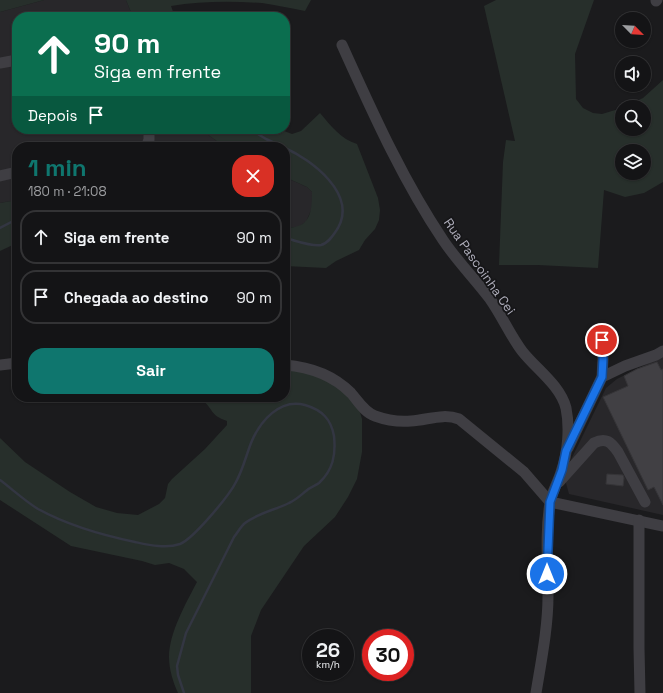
<!DOCTYPE html>
<html lang="pt">
<meta charset="utf-8">
<style>
body{margin:0;font-family:"Space Grotesk",sans-serif;background:#1d1d1f;color:#f1f3f6;height:100vh;display:flex;flex-direction:column;font-size:15px;white-space:nowrap}
*{box-sizing:border-box;margin:0}
p{font-size:13px;color:#9d9ea1}
.icon{flex:none;width:22px;height:22px;fill:none;stroke:currentColor;stroke-width:2;stroke-linecap:round;stroke-linejoin:round}
.map{position:relative;flex:1;overflow:hidden}
.details{position:absolute;left:12px;top:142px;width:278px;height:260px;display:flex;flex-direction:column;background:#141416;border-radius:16px;box-shadow:0 1px 3px #0004,0 0 0 1px #333335}
.details>*{flex:none}
.guide{position:absolute;left:12px;top:12px;width:278px;height:122px;border-radius:16px;box-shadow:0 1px 3px #0004,0 0 0 1px #333335;background:#0b6e4f;color:#fff;overflow:hidden}
.needle{width:26px;rotate:114deg}
.buttons{position:absolute;left:615px;top:12px;display:grid;gap:8px}
.buttons a{display:grid;place-items:center;width:36px;height:36px;border-radius:50%;background:#141416;box-shadow:0 1px 3px #0004,0 0 0 1px #333335;font-size:20px}
.speed{position:absolute;left:302px;top:629px;display:flex;gap:8px;font-size:20px;font-weight:700;text-align:center}
.speed>*{display:grid;place-content:center;width:52px;height:52px;border-radius:50%;background:#141416;box-shadow:0 1px 3px #0004,0 0 0 1px #333335;line-height:1}
.speed small{font-size:10px;font-weight:400}
.speed .limit{border:6px solid #d22;background:#fff;color:#111}
.pin{position:absolute;display:grid;place-items:center;width:34px;height:34px;color:#fff;margin:-17px;border:2px solid #fff;border-radius:50%;box-shadow:0 1px 4px #0007}
.me{position:absolute;width:44px;margin:-22px;rotate:0deg;stroke-linejoin:round;filter:drop-shadow(0 0 3px #0008)}
.turn{display:flex;align-items:center;gap:14px;height:84px;padding:0 16px;font-size:18px}
.turn .icon{width:52px;height:52px;stroke-width:2.5}
.turn b{display:block;font-size:28px;line-height:34px}
.then{display:flex;align-items:center;height:38px;padding:0 16px;background:#0003;gap:8px;font-size:15px}
.round{display:grid;place-items:center;flex:none;width:42px;height:42px;border-radius:16px;background:#1d1d1f}
.overview{display:flex;align-items:center;justify-content:space-between;height:68px;padding:0 16px}
h1{font-size:24px;font-weight:700;line-height:30px;color:#0f766e}
.primary-button{display:flex;gap:8px;margin-top:auto;padding:8px 16px}
.primary-button a{flex:1;height:46px;border-radius:16px;background:#0f766e;color:#fff;font-size:16px;font-weight:700;line-height:46px;text-align:center}
ul{padding:0;list-style:none}
li{display:flex;align-items:center;gap:12px;height:54px;margin:0 8px 6px;padding:0 8px;border:2px solid #333335;border-radius:16px}
li div{flex:1}
li b{display:block;font-size:15px}
li em{font-style:normal}
.map>svg:first-child{display:block}
.built{fill:#28272a}
.green{fill:#272f2b;fill-rule:evenodd}
.lines{fill:none;stroke-linecap:round;stroke-linejoin:round}
.stream{stroke:#333642;stroke-width:2.5}
.building{fill:#414044;stroke:#363538}
.minor{stroke:#3f3e43;stroke-width:11}
.route-casing{stroke:#114b97;stroke-width:10}
.route{stroke:#1a73e8;stroke-width:7}
.labels{text-anchor:middle;stroke-width:3.5;stroke-linejoin:round;paint-order:stroke}
.street-label{font-size:13px;fill:#afaebb;stroke:#161618}
</style>
<div class="map">
<svg width="663" height="693" viewBox="0 0 663 693">
<rect width="100%" height="100%" fill="#1b1b1d"/>
<g class="built">
<polygon points="44,0 126,0 133,17 17,17 17,129 200,129 225,147 17,147 17,200 0,203 0,12"/>
<polygon points="285,177 307,187 312,192 312,208 306,222 298,227 285,227"/>
<polygon points="663,356 663,515 569,494 564,476 565,472 606,388 617,379"/>
</g>
<g class="green">
<polygon points="0,0 44,0 0,12"/>
<path d="M126 0H311L305 11C290 8 276 5 262 3 232 1 200 1 171 6L175 17H133Z"/>
<path d="M496 0H594L575 54 576 99 583 108 593 113 602 114 622 108V129H644V107H624L643 98 663 80V182L644 193 625 197 604 190 598 268 538 265H499L503 162 506 140 515 141 484 6ZM622 151H644V173H622Z"/>
<path d="M320 113C331 126 341 139 357 144L378 198 380 210 379 220 375 229 365 240 359 250 336 261 326 268 285 266V227C289 227 294 228 298 226 312 222 312 204 312 192L307 187 285 177V147H225L200 129H279L292 134 301 131Z"/>
<polygon points="17,200 17,243 0,251 0,203"/>
<path d="M285 367 327 375 358 406 362 419V452L357 479 348 497 335 517 304 546 261 610 251 636V693H178C173 682 169 669 169 657 169 633 186 603 197 582L184 569 169 563 155 565 142 561 71 546 0 500V438L25 462 70 492 96 507 117 513 138 515 159 504 165 498 168 484 172 479 205 449 227 425V421C209 415 214 409 202 400H206L212 397H285Z"/>
</g>
<g class="lines">
<g class="stream">
<polyline points="250,129 266,139 283,147"/>
<path d="M285 148C312 160 357 194 338 228 334 234 329 243 321 245 312 247 294 240 285 238"/>
<polyline points="0,228 17,219"/>
<path d="M0 480C12 489 25 501 38 509 69 526 101 535 135 542 149 545 166 549 180 544 193 539 229 496 236 482 243 469 246 456 251 443 260 421 280 398 305 405 322 410 331 419 334 436 336 455 333 470 319 483 315 486 310 487 306 491 301 495 296 500 289 503 275 510 258 513 245 523 241 526 238 532 234 537L186 633 177 666 178 675 184 693"/>
</g>
</g>
<g class="building">
<polygon points="657,362 661,370 663,369 663,505 654,487 648,490 603,397 628,386 624,376 637,369"/>
<polygon points="607,474 623,475 624,478 623,486 606,484"/>
</g>
<g class="lines">
<g class="minor">
<polyline points="656,1 657,0"/>
<path d="M342 45C372 111 402 179 443 240 457 261 475 279 490 299 502 316 510 335 522 351 536 369 560 385 566 408 570 428 568 452 561 472 558 482 552 492 550 503 545 533 548 566 548 596 548 628 541 662 536 693"/>
<polyline points="0,63 17,60"/>
<polyline points="146,147 149,140 149,129"/>
<polyline points="0,176 17,172"/>
<polyline points="0,365 17,363"/>
<path d="M285 365C310 367 333 375 351 393 358 401 364 412 375 416 386 420 399 422 411 421 428 420 443 413 459 419L524 472 550 502 663 526"/>
<polyline points="602,377 625,366 656,355 663,351"/>
<polyline points="568,448 602,377 603,359 602,340"/>
<path d="M559 482 594 443C606 437 611 442 618 452L645 502"/>
<polyline points="639,520 639,648 640,693"/>
</g>
</g>
<g class="lines">
<g class="route-casing">
<polyline id="route" points="547,574 550,502 562,470 566,451 602,377 603,359 602,340"/>
</g>
<use href="#route" class="route"/>
</g>
<g class="labels">
<g class="street-label">
<text transform="translate(480 266) rotate(55)" y="5">Rua Pascoinha Cei</text>
</g>
</g>
</svg>
<div class="buttons">
<a><svg class="needle" viewBox="-14 -14 28 28"><path d="M0-13l5 13h-10z" fill="#e53935"/><path d="M0 13l5-13h-10z" fill="#9d9ea1"/></svg></a>
<a><svg class="icon" aria-label="sound" viewBox="0 0 24 24"><path d="M4 9h4l5-4v14l-5-4H4zM17 9q2 3 0 6"/></svg></a>
<a><svg class="icon" aria-label="search" viewBox="0 0 24 24"><circle cx="10" cy="10" r="6"/><path d="M15 15l6 6"/></svg></a>
<a><svg class="icon" aria-label="layers" viewBox="0 0 24 24"><path d="M12 4l9 5-9 5-9-5zM3 14l9 5 9-5"/></svg></a>
</div>
<div class="speed"><div>26<small>km/h</small></div><div class="limit">30</div></div>
<div class="pin" style="left:602px;top:340px;background:#d93025"><svg class="icon" aria-label="arrive" viewBox="0 0 24 24"><path d="M6 21V4h12l-3 4 3 4H6"/></svg></div>
<svg class="me" style="left:547px;top:574px" viewBox="-20 -20 40 40"><circle r="17" fill="#1a73e8" stroke="#fff" stroke-width="3"/><path d="M0-11L8 9 0 5-8 9z" fill="#fff"/></svg>
<div class="guide">
<div class="turn"><svg class="icon" aria-label="ahead" viewBox="0 0 24 24"><path d="M12 20V5M6 11l6-6 6 6"/></svg><div><b>90 m</b>Siga em frente</div></div>
<div class="then">Depois<svg class="icon" aria-label="arrive" viewBox="0 0 24 24"><path d="M6 21V4h12l-3 4 3 4H6"/></svg></div>
</div>
<section class="details">
<div class="overview"><div><h1>1 min</h1><p>180 m · 21:08</p></div><a class="round" style="background:#d93025;color:#fff"><svg class="icon" aria-label="close" viewBox="0 0 24 24"><path d="M6 6l12 12M18 6L6 18"/></svg></a></div>
<ul>
<li><svg class="icon" aria-label="ahead" viewBox="0 0 24 24"><path d="M12 20V5M6 11l6-6 6 6"/></svg><div><b>Siga em frente</b></div><em>90 m</em></li>
<li><svg class="icon" aria-label="arrive" viewBox="0 0 24 24"><path d="M6 21V4h12l-3 4 3 4H6"/></svg><div><b>Chegada ao destino</b></div><em>90 m</em></li>
</ul>
<div class="primary-button"><a>Sair</a></div>
</section>
</div>
